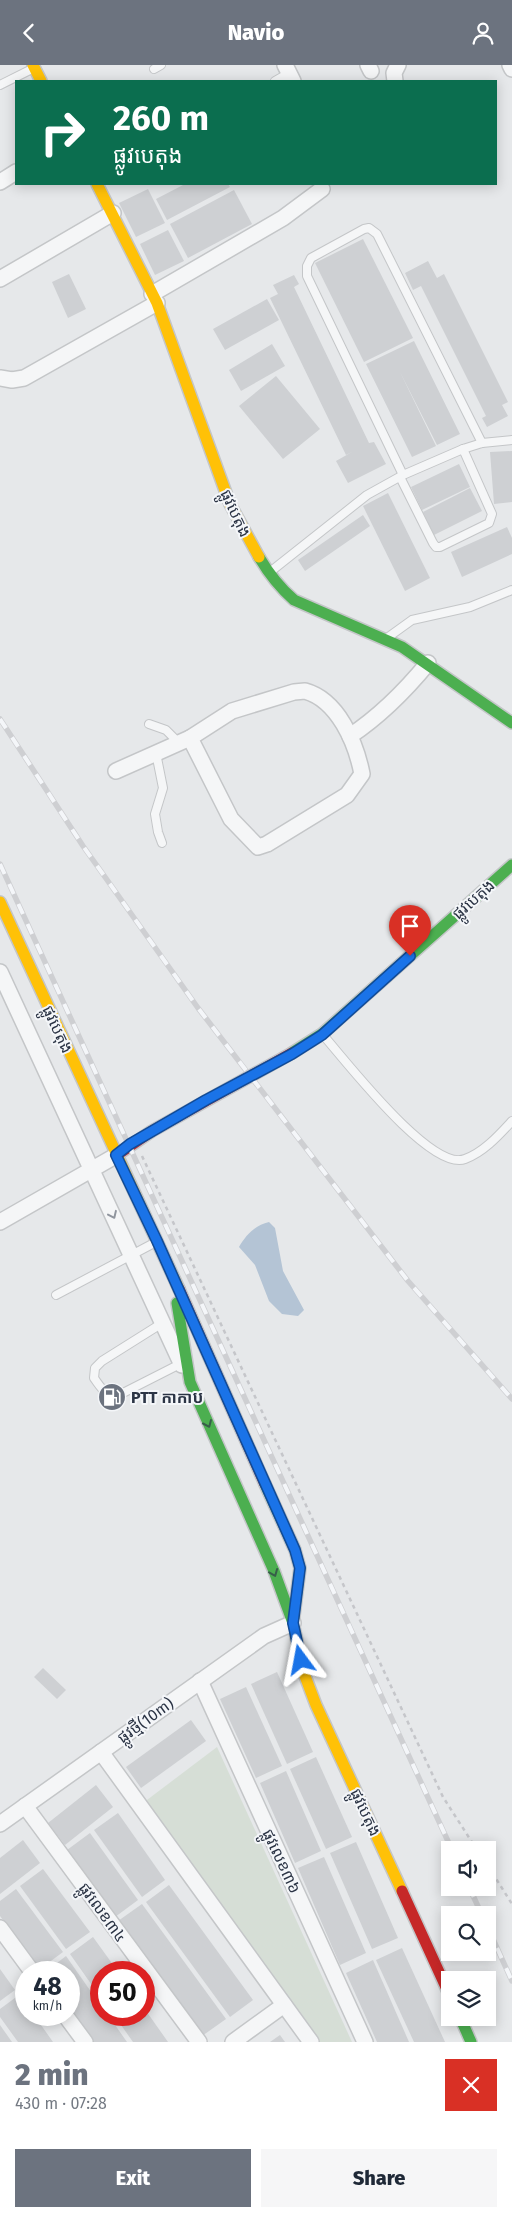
<!DOCTYPE html>
<meta charset="utf-8">
<style>
body{margin:0;font-family:"Fira Sans","Noto Sans Khmer",sans-serif;background:#f6f6f7;color:#1f2937;height:100vh;display:flex;flex-direction:column;font-size:19px;white-space:nowrap}
*{box-sizing:border-box;margin:0}
p{font-size:16px;color:#747a83}
.icon{flex:none;width:28px;height:28px;fill:none;stroke:currentColor;stroke-width:2;stroke-linecap:round;stroke-linejoin:round}
.map{position:relative;height:1977px;overflow:hidden}
.drawer{display:flex;flex-direction:column;background:#fff;flex:1}
.drawer>*{flex:none}
.banner{position:absolute;left:15px;top:15px;width:482px;height:105px;border-radius:0px;box-shadow:0 2px 12px #0003;background:#0b6e4f;color:#fff;overflow:hidden}
.fabs{position:absolute;left:441px;top:1776px;display:grid;gap:10px}
.fabs a{display:grid;place-items:center;width:55px;height:55px;border-radius:0px;background:#fff;box-shadow:0 2px 12px #0003;font-size:25px}
.speed{position:absolute;left:15px;top:1896px;display:flex;gap:10px;font-size:25px;font-weight:700;text-align:center}
.speed>*{display:grid;place-content:center;width:65px;height:65px;border-radius:50%;background:#fff;box-shadow:0 2px 12px #0003;line-height:1}
.speed small{font-size:12px;font-weight:400}
.speed .limit{border:8px solid #d22;background:#fff;color:#111}
.pin{position:absolute;display:grid;place-items:center;width:42px;height:42px;color:#fff;margin:-51px -21px;border-radius:50% 50% 50% 0;rotate:-45deg;box-shadow:0 0 5px #0007}
.pin .icon{rotate:45deg}
.me{position:absolute;width:55px;margin:-28px;rotate:347deg;stroke-linejoin:round;filter:drop-shadow(0 0 4px #0008)}
.turn{display:flex;align-items:center;gap:18px;height:105px;padding:0 15px;font-size:22px}
.turn .icon{width:65px;height:65px;stroke-width:2.5}
.turn b{display:block;font-size:35px;line-height:42px}
.round{display:grid;place-items:center;flex:none;width:52px;height:52px;border-radius:0px;background:#f6f6f7}
.overview{display:flex;align-items:center;justify-content:space-between;height:85px;padding:0 15px}
h1{font-size:30px;font-weight:800;line-height:38px;color:#6c737f}
.primary-button{display:flex;gap:10px;margin-top:auto;padding:10px 15px}
.primary-button a{flex:1;height:58px;border-radius:0px;background:#6c737f;color:#fff;font-size:20px;font-weight:800;line-height:58px;text-align:center}
.primary-button a+a{background:#f6f6f7;color:#1f2937}
header{display:flex;justify-content:space-between;align-items:center;height:65px;padding:0 15px;background:#6c737f;color:#fff;font-size:22px;font-weight:800}
.map>svg:first-child{display:block}
.green{fill:#d6ded6}
.water{fill:#b4c4d5}
.building{fill:#ced0d3}
.lines{fill:none;stroke-linecap:round;stroke-linejoin:round}
.lane-casing{stroke:#c4c6c8;stroke-width:10}
.street-casing{stroke:#c4c6c8;stroke-width:18}
.fast-casing{stroke:#c4c6c8;stroke-width:14}
.slow-casing{stroke:#c4c6c8;stroke-width:14}
.jam-casing{stroke:#c4c6c8;stroke-width:14}
.path{stroke:#c5c6ca;stroke-width:2.5;stroke-dasharray:4 4;stroke-linecap:butt}
.lane{stroke:#f5f6f7;stroke-width:8}
.street{stroke:#f5f6f7;stroke-width:15}
.fast{stroke:#4caf50;stroke-width:11}
.slow{stroke:#ffc107;stroke-width:11}
.jam{stroke:#c62828;stroke-width:11}
.rail-casing{stroke:#cecfd2;stroke-width:5.5}
.rail{stroke:#f4f6f9;stroke-width:4;stroke-dasharray:11;stroke-linecap:butt}
.oneway{stroke:#90959e}
.oneway2{stroke:#375f49}
.route-casing{stroke:#114b97;stroke-width:12}
.route{stroke:#1a73e8;stroke-width:9}
.labels{text-anchor:middle;stroke-width:4;stroke-linejoin:round;paint-order:stroke}
.street-label{font-size:16px;fill:#2b3445;stroke:#f4f6f9}
.poi-label{font-size:16px;font-weight:bold;fill:#2b3445;stroke:#f4f6f9;text-anchor:start}
</style>
<header><svg class="icon" aria-label="back" viewBox="0 0 24 24"><path d="M15 5l-7 7 7 7"/></svg>Navio<svg class="icon" aria-label="person" viewBox="0 0 24 24"><circle cx="12" cy="8" r="4"/><path d="M4 21q1-7 8-7t8 7"/></svg></header>
<div class="map">
<svg width="512" height="1977" viewBox="0 0 512 1977">
<rect width="100%" height="100%" fill="#e6e8ea"/>
<polygon class="green" points="217,1682 352,1977 320,1977 143,1738"/>
<path class="water" d="M269 1157 275 1163 283 1206 304 1245 298 1251 282 1249 269 1236 255 1200 239 1182C246 1170 255 1160 269 1157Z"/>
<g class="building">
<polygon points="185,119 228,119 230,122 167,155 156,134"/>
<polygon points="148,124 165,158 136,172 119,138"/>
<polygon points="234,125 252,159 188,193 170,159"/>
<polygon points="168,165 184,196 155,210 140,179"/>
<polygon points="363,174 413,273 364,297 315,198"/>
<polygon points="428,196 437,213 444,209 508,337 502,340 508,351 487,362 482,353 486,351 421,221 413,225 405,208"/>
<polygon points="69,209 86,244 68,253 52,217"/>
<polygon points="294,210 299,219 294,222 369,378 374,377 386,399 348,418 336,396 352,387 346,390 270,233 278,229 273,220"/>
<polygon points="267,234 279,255 225,285 213,264"/>
<polygon points="414,276 460,369 437,380 400,307 436,381 412,392 366,299"/>
<polygon points="272,279 285,301 241,326 229,305"/>
<polygon points="276,311 320,364 283,394 239,341"/>
<polygon points="512,386 512,437 494,439 490,387"/>
<polygon points="459,399 470,422 422,445 411,422"/>
<polygon points="470,423 482,446 434,470 423,447"/>
<polygon points="388,428 430,513 405,526 363,441"/>
<polygon points="363,450 370,461 305,506 298,495"/>
<polygon points="507,462 512,473 512,489 462,512 451,487"/>
<polygon points="43,1603 66,1625 57,1634 34,1612"/>
<polygon points="277,1607 313,1687 287,1699 251,1619"/>
<polygon points="246,1622 282,1701 256,1713 220,1634"/>
<polygon points="191,1655 206,1676 141,1723 126,1702"/>
<polygon points="316,1692 352,1772 326,1784 290,1704"/>
<polygon points="286,1706 321,1786 295,1798 260,1718"/>
<polygon points="96,1720 113,1742 65,1780 48,1758"/>
<polygon points="118,1748 165,1815 142,1832 94,1765"/>
<polygon points="90,1768 138,1835 115,1852 67,1785"/>
<polygon points="23,1775 40,1798 0,1829 0,1793"/>
<polygon points="356,1777 398,1873 372,1884 330,1788"/>
<polygon points="324,1792 366,1888 340,1900 298,1803"/>
<polygon points="43,1804 90,1867 66,1884 20,1821"/>
<polygon points="169,1820 253,1935 230,1952 146,1837"/>
<polygon points="16,1824 63,1887 40,1904 0,1851 0,1836"/>
<polygon points="142,1839 226,1954 202,1971 118,1856"/>
<polygon points="93,1872 119,1908 101,1908 101,1933 70,1889"/>
<polygon points="402,1883 445,1977 414,1977 376,1895"/>
<polygon points="66,1891 101,1941 101,1950 108,1950 127,1977 92,1977 69,1945 69,1908 44,1908"/>
<polygon points="373,1895 409,1977 377,1977 346,1908"/>
<polygon points="0,1904 15,1925 0,1936"/>
<polygon points="19,1930 26,1940 26,1950 34,1950 53,1977 18,1977 0,1952 0,1944"/>
<polygon points="144,1943 168,1977 133,1977 114,1950 144,1950"/>
<polygon points="0,1960 12,1977 0,1977"/>
<polygon points="280,1970 285,1977 270,1977"/>
</g>
<g class="lines">
<g class="lane-casing">
<g id="lane">
<polyline points="154,4 161,0"/>
<polyline points="275,16 289,8"/>
<polyline points="0,20 34,3"/>
<polyline points="403,410 307,211 307,201 311,193 364,164 369,163 377,169 482,378"/>
<polyline points="400,412 433,478 436,482 440,482 489,458 492,449 463,384"/>
<polyline points="270,507 367,430 403,410 463,384 482,378 512,375"/>
<polyline points="387,573 412,555 470,542 512,525"/>
<polyline points="149,659 166,665 179,678"/>
<polyline points="156,688 163,723 155,749 158,767 162,778"/>
<path d="M323 970C346 996 431 1107 465 1094 484 1087 499 1070 512 1056"/>
<polyline points="56,1230 156,1177"/>
<path d="M164 1257 102 1296 95 1303 94 1313C102 1324 106 1333 121 1329L184 1297"/>
</g>
</g>
<g class="street-casing">
<g id="street">
<polyline points="285,0 293,16"/>
<polyline points="368,0 371,6"/>
<polyline points="510,0 512,4"/>
<polyline points="395,16 394,8 398,0"/>
<polyline points="0,117 16,107"/>
<polyline points="0,214 113,148"/>
<polyline points="152,229 283,153 322,124"/>
<polyline points="0,313 12,315 24,313 157,238"/>
<path d="M305 626C338 635 356 678 362 709L347 730 267 779 258 782 231 754 190 673 232 646 294 627Z"/>
<path d="M350 671C380 651 405 626 428 598"/>
<polyline points="116,706 190,673"/>
<polyline points="0,907 182,1300"/>
<polyline points="0,1157 117,1090"/>
<polyline points="200,1616 365,1977"/>
<polyline points="101,1687 311,1977"/>
<polyline points="25,1741 199,1977"/>
<polyline points="0,1759 264,1571 293,1558"/>
<polyline points="0,1863 33,1908"/>
<polyline points="65,1950 85,1977"/>
<polyline points="233,1977 284,1940"/>
</g>
</g>
<g class="fast-casing">
<g id="fast">
<path d="M259 492C269 509 279 522 294 535L402 582 512 658"/>
<polyline points="292,988 322,969 512,800"/>
<polyline points="177,1238 190,1317 274,1506 293,1558 298,1581"/>
<polyline points="265,1419 295,1485 300,1503 293,1558"/>
<polyline points="460,1952 471,1977"/>
</g>
</g>
<g class="slow-casing">
<g id="slow">
<polyline points="33,0 41,16"/>
<polyline points="97,119 157,238 230,439 259,492"/>
<polyline points="0,837 179,1224"/>
<polyline points="298,1581 305,1611 316,1640 402,1826"/>
</g>
</g>
<g class="jam-casing">
<g id="jam">
<polyline points="117,1090 152,1066 292,988"/>
<polyline points="179,1224 265,1419"/>
<polyline points="402,1826 450,1931"/>
</g>
</g>
<g class="path">
<polyline points="142,1091 443,1732 477,1785"/>
<polyline points="488,1801 512,1839"/>
</g>
<use href="#lane" class="lane"/>
<use href="#street" class="street"/>
<use href="#fast" class="fast"/>
<use href="#slow" class="slow"/>
<use href="#jam" class="jam"/>
<g class="rail-casing">
<g id="rail">
<polyline points="0,654 83,781 198,943 408,1216 512,1334"/>
<polyline points="0,799 452,1785"/>
<polyline points="469,1822 482,1850"/>
<polyline points="488,1863 512,1916"/>
</g>
</g>
<use href="#rail" class="rail"/>
</g>
<defs><path id="oneway-chevron" d="M-2-3.5L2.5 0L-2 3.5" fill="none" stroke-width="1.6" stroke-linecap="round" stroke-linejoin="round" transform="scale(1.25)"/></defs>
<use class="oneway" href="#oneway-chevron" transform="translate(113 1150) rotate(65)"/>
<g class="oneway2">
<use href="#oneway-chevron" transform="translate(208 1359) rotate(66)"/>
<use href="#oneway-chevron" transform="translate(274 1508) rotate(68)"/>
</g>
<g class="lines">
<g class="route-casing">
<polyline id="route" points="301,1595 293,1558 300,1503 295,1485 157,1176 116,1090 130,1079 206,1035 292,989 322,970 410,891"/>
</g>
<use href="#route" class="route"/>
</g>
<defs>
<g id="fuel-disc" transform="scale(1.4375)"><circle r="9.5" fill="#6c737f" stroke="#f4f6f9"/><path d="M-5.5-6h7V0h2V4h1.3V-2.5L3-4.5l.8-.8L6-3V5H2.5V1h-1V6h-7ZM-4.2-4.7v3.2H.2V-4.7Z" fill="#fff"/></g>
</defs>
<g fill-rule="evenodd">
<use href="#fuel-disc" x="112" y="1332"/>
</g>
<g class="labels">
<g class="street-label">
<text transform="translate(236 448) rotate(65)" y="6">ផ្លូវបេតុង</text>
<text transform="translate(473 834) rotate(-42)" y="6">ផ្លូវបេតុង</text>
<text transform="translate(58 964) rotate(65)" y="6">ផ្លូវបេតុង</text>
<text transform="translate(145 1655) rotate(-36)" y="6">ផ្លូវថ្មី(10m)</text>
<text transform="translate(366 1747) rotate(65)" y="6">ផ្លូវបេតុង</text>
<text transform="translate(282 1796) rotate(65)" y="6">ផ្លូវលេខ៣៦</text>
<text transform="translate(103 1847) rotate(54)" y="6">ផ្លូវលេខ៣៤</text>
</g>
<g class="poi-label">
<text x="131" y="1338">PTT កាកាប</text>
</g>
</g>
</svg>
<div class="fabs">
<a><svg class="icon" aria-label="sound" viewBox="0 0 24 24"><path d="M4 9h4l5-4v14l-5-4H4zM17 9q2 3 0 6"/></svg></a>
<a><svg class="icon" aria-label="search" viewBox="0 0 24 24"><circle cx="10" cy="10" r="6"/><path d="M15 15l6 6"/></svg></a>
<a><svg class="icon" aria-label="layers" viewBox="0 0 24 24"><path d="M12 4l9 5-9 5-9-5zM3 14l9 5 9-5"/></svg></a>
</div>
<div class="speed"><div>48<small>km/h</small></div><div class="limit">50</div></div>
<div class="pin" style="left:410px;top:891px;background:#d93025"><svg class="icon" aria-label="arrive" viewBox="0 0 24 24"><path d="M6 21V4h12l-3 4 3 4H6"/></svg></div>
<svg class="me" style="left:301px;top:1595px" viewBox="-20 -20 40 40"><path d="M0-17L14 15 0 8-14 15z" fill="#1a73e8" stroke="#fff" stroke-width="4"/></svg>
<div class="banner">
<div class="turn"><svg class="icon" aria-label="right" viewBox="0 0 24 24"><path d="M7 20v-9h11M14 6l5 5-5 5"/></svg><div><b>260 m</b>ផ្លូវបេតុង</div></div>
</div>
</div>
<section class="drawer">
<div class="overview"><div><h1>2 min</h1><p>430 m · 07:28</p></div><a class="round" style="background:#d93025;color:#fff"><svg class="icon" aria-label="close" viewBox="0 0 24 24"><path d="M6 6l12 12M18 6L6 18"/></svg></a></div>
<div class="primary-button"><a>Exit</a><a>Share</a></div>
</section>
